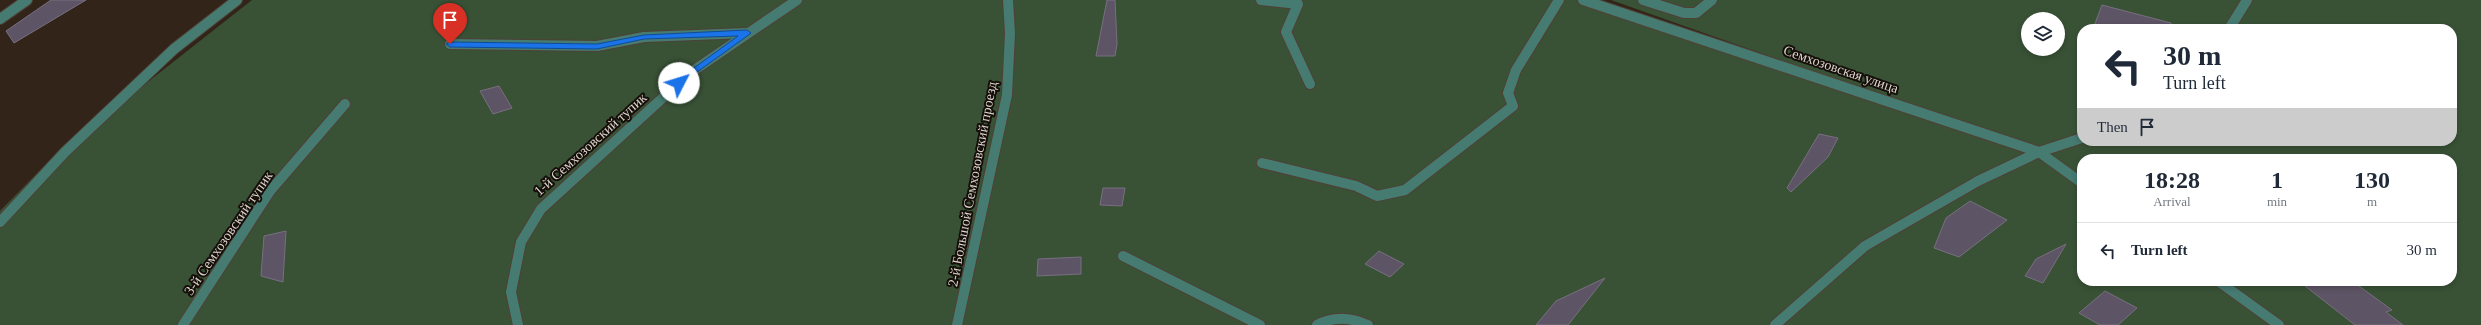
<!DOCTYPE html>
<meta charset="utf-8">
<style>
body{margin:0;font-family:Georgia,serif;background:#f6f6f7;color:#1f2937;height:100vh;display:flex;flex-direction:column;font-size:15px;white-space:nowrap}
*{box-sizing:border-box;margin:0}
p{font-size:13px;color:#747a83}
.icon{flex:none;width:22px;height:22px;fill:none;stroke:currentColor;stroke-width:2;stroke-linecap:round;stroke-linejoin:round}
.map{position:relative;flex:1;overflow:hidden}
.drawer{position:absolute;left:2077px;top:154px;width:380px;height:132px;display:flex;flex-direction:column;background:#fff;border-radius:16px;box-shadow:0 2px 6px #0003}
.drawer>*{flex:none}
.hud{position:absolute;left:2077px;top:24px;width:380px;height:122px;border-radius:16px;box-shadow:0 2px 6px #0003;background:#fff;color:#1f2937;overflow:hidden}
.buttons{position:absolute;left:2021px;top:12px;display:grid;gap:8px}
.buttons a{display:grid;place-items:center;width:44px;height:44px;border-radius:50%;background:#fff;box-shadow:0 2px 6px #0003;font-size:20px}
.pin{position:absolute;display:grid;place-items:center;width:34px;height:34px;color:#fff;margin:-41px -17px;border-radius:50% 50% 50% 0;rotate:-45deg;box-shadow:0 0 4px #0007}
.pin .icon{rotate:45deg}
.me{position:absolute;width:44px;margin:-22px;rotate:50deg;stroke-linejoin:round;filter:drop-shadow(0 0 3px #0008)}
.turn{display:flex;align-items:center;gap:14px;height:84px;padding:0 20px;font-size:18px}
.turn .icon{width:52px;height:52px;stroke-width:2.5}
.turn b{display:block;font-size:28px;line-height:34px}
.then{display:flex;align-items:center;height:38px;padding:0 20px;background:#0003;gap:8px;font-size:15px}
.eta{display:flex;justify-content:space-evenly;align-items:center;height:68px;text-align:center}
.eta b{font-size:24px;font-weight:700;line-height:28px}
ul{padding:0;list-style:none}
li{display:flex;align-items:center;gap:12px;height:56px;padding:0 20px;border-top:1px solid #e0e1e3}
li div{flex:1}
li b{display:block;font-size:15px}
li em{font-style:normal}
.map>svg:first-child{display:block}
.green{fill:#395236;fill-rule:evenodd}
.building{fill:#5d5465;stroke:#786f80}
.lines{fill:none;stroke-linecap:round;stroke-linejoin:round}
.minor-casing{stroke:#4f4036;stroke-width:12}
.minor{stroke:#467b71;stroke-width:10}
.route{fill:#1a73e8;stroke:#114b97}
.labels{text-anchor:middle;stroke-width:4;stroke-linejoin:round;paint-order:stroke}
.street-label{font-size:14px;fill:#dfd5ce;stroke:#150f0a}
</style>
<div class="map">
<svg width="2481" height="325" viewBox="0 0 2481 325">
<rect width="100%" height="100%" fill="#332419"/>
<path class="green" d="M252 0H1588L2002 139 1611 0H2481V325H0V211L55 155ZM2028 19H2058V49H2028ZM2082 29H2452V141H2082ZM2082 159H2452V281H2082Z"/>
<g class="building">
<polygon points="51,0 86,0 14,43 6,31"/>
<polygon points="1107,0 1115,0 1117,44 1115,56 1096,56"/>
<polygon points="2102,5 2171,23 2171,29 2093,29"/>
<polygon points="499,86 512,108 493,114 480,91"/>
<polygon points="1819,134 1838,138 1828,157 1791,192 1787,188"/>
<polygon points="1103,188 1125,188 1122,206 1100,205"/>
<polygon points="1970,201 2007,220 1959,257 1934,248 1946,218"/>
<polygon points="286,231 283,282 261,276 264,236"/>
<polygon points="2066,244 2043,283 2025,276 2036,259"/>
<polygon points="1379,251 1404,264 1390,277 1365,264"/>
<polygon points="1081,257 1081,274 1037,276 1038,259"/>
<polygon points="1605,278 1568,325 1536,325 1556,301"/>
<polygon points="2332,281 2352,281 2392,310 2386,312 2403,325 2355,325 2305,286"/>
<polygon points="2105,291 2137,308 2118,325 2100,325 2079,313"/>
</g>
<g class="lines">
<g class="minor-casing">
<g id="minor">
<polyline points="1261,0 1298,4 1286,32 1310,84"/>
<polyline points="1583,0 2039,152 2082,183"/>
<polyline points="1643,0 1684,13 1696,13 1712,0"/>
<polyline points="0,19 27,0"/>
<polyline points="2229,29 2247,0"/>
<polyline points="450,44 597,46 644,37 747,33"/>
<polyline points="1262,163 1356,186 1377,196 1405,190 1513,106 1508,93 1516,70 1559,0"/>
<polyline points="0,222 65,152 174,49 237,0"/>
<polyline points="1123,256 1260,325"/>
<polyline points="2218,281 2279,325"/>
<polyline points="183,325 270,191 345,104"/>
<polyline points="518,325 511,292 521,242 541,209 690,73 797,0"/>
<polyline points="957,325 1007,95 1010,33 1008,0"/>
<path d="M1317 325C1334 316 1350 317 1368 325"/>
<polyline points="1775,325 1865,246 1978,181 2039,152 2082,138"/>
</g>
</g>
<use href="#minor" class="minor"/>
</g>
<polygon class="route" points="747,30 751,33 750,34 679,85 676,85 676,81 738,36 644,39 597,49 450,47 446,44 450,42 597,44 644,35"/>
<g class="labels">
<g class="street-label">
<text transform="translate(1841 69) rotate(19)" y="5">Семхозовская улица</text>
<text transform="translate(590 144) rotate(-42)" y="5">1-й Семхозовский тупик</text>
<text transform="translate(972 184) rotate(-79)" y="5">2-й Большой Семхозовский проезд</text>
<text transform="translate(228 233) rotate(-56)" y="5">3-й Семхозовский тупик</text>
</g>
</g>
</svg>
<div class="buttons">
<a><svg class="icon" aria-label="layers" viewBox="0 0 24 24"><path d="M12 4l9 5-9 5-9-5zM3 14l9 5 9-5"/></svg></a>
</div>
<div class="pin" style="left:450px;top:44px;background:#d93025"><svg class="icon" aria-label="arrive" viewBox="0 0 24 24"><path d="M6 21V4h12l-3 4 3 4H6"/></svg></div>
<svg class="me" style="left:679px;top:83px" viewBox="-20 -20 40 40"><circle r="19" fill="#fff"/><path d="M0-13L10 11 0 6-10 11z" fill="#1a73e8"/></svg>
<div class="hud">
<div class="turn"><svg class="icon" aria-label="left" viewBox="0 0 24 24"><path d="M17 20v-9H6M10 6l-5 5 5 5"/></svg><div><b>30 m</b>Turn left</div></div>
<div class="then">Then<svg class="icon" aria-label="arrive" viewBox="0 0 24 24"><path d="M6 21V4h12l-3 4 3 4H6"/></svg></div>
</div>
<section class="drawer">
<div class="eta">
<div><b>18:28</b><p>Arrival</p></div>
<div><b>1</b><p>min</p></div>
<div><b>130</b><p>m</p></div>
</div>
<ul>
<li><svg class="icon" aria-label="left" viewBox="0 0 24 24"><path d="M17 20v-9H6M10 6l-5 5 5 5"/></svg><div><b>Turn left</b></div><em>30 m</em></li>
</ul>
</section>
</div>
